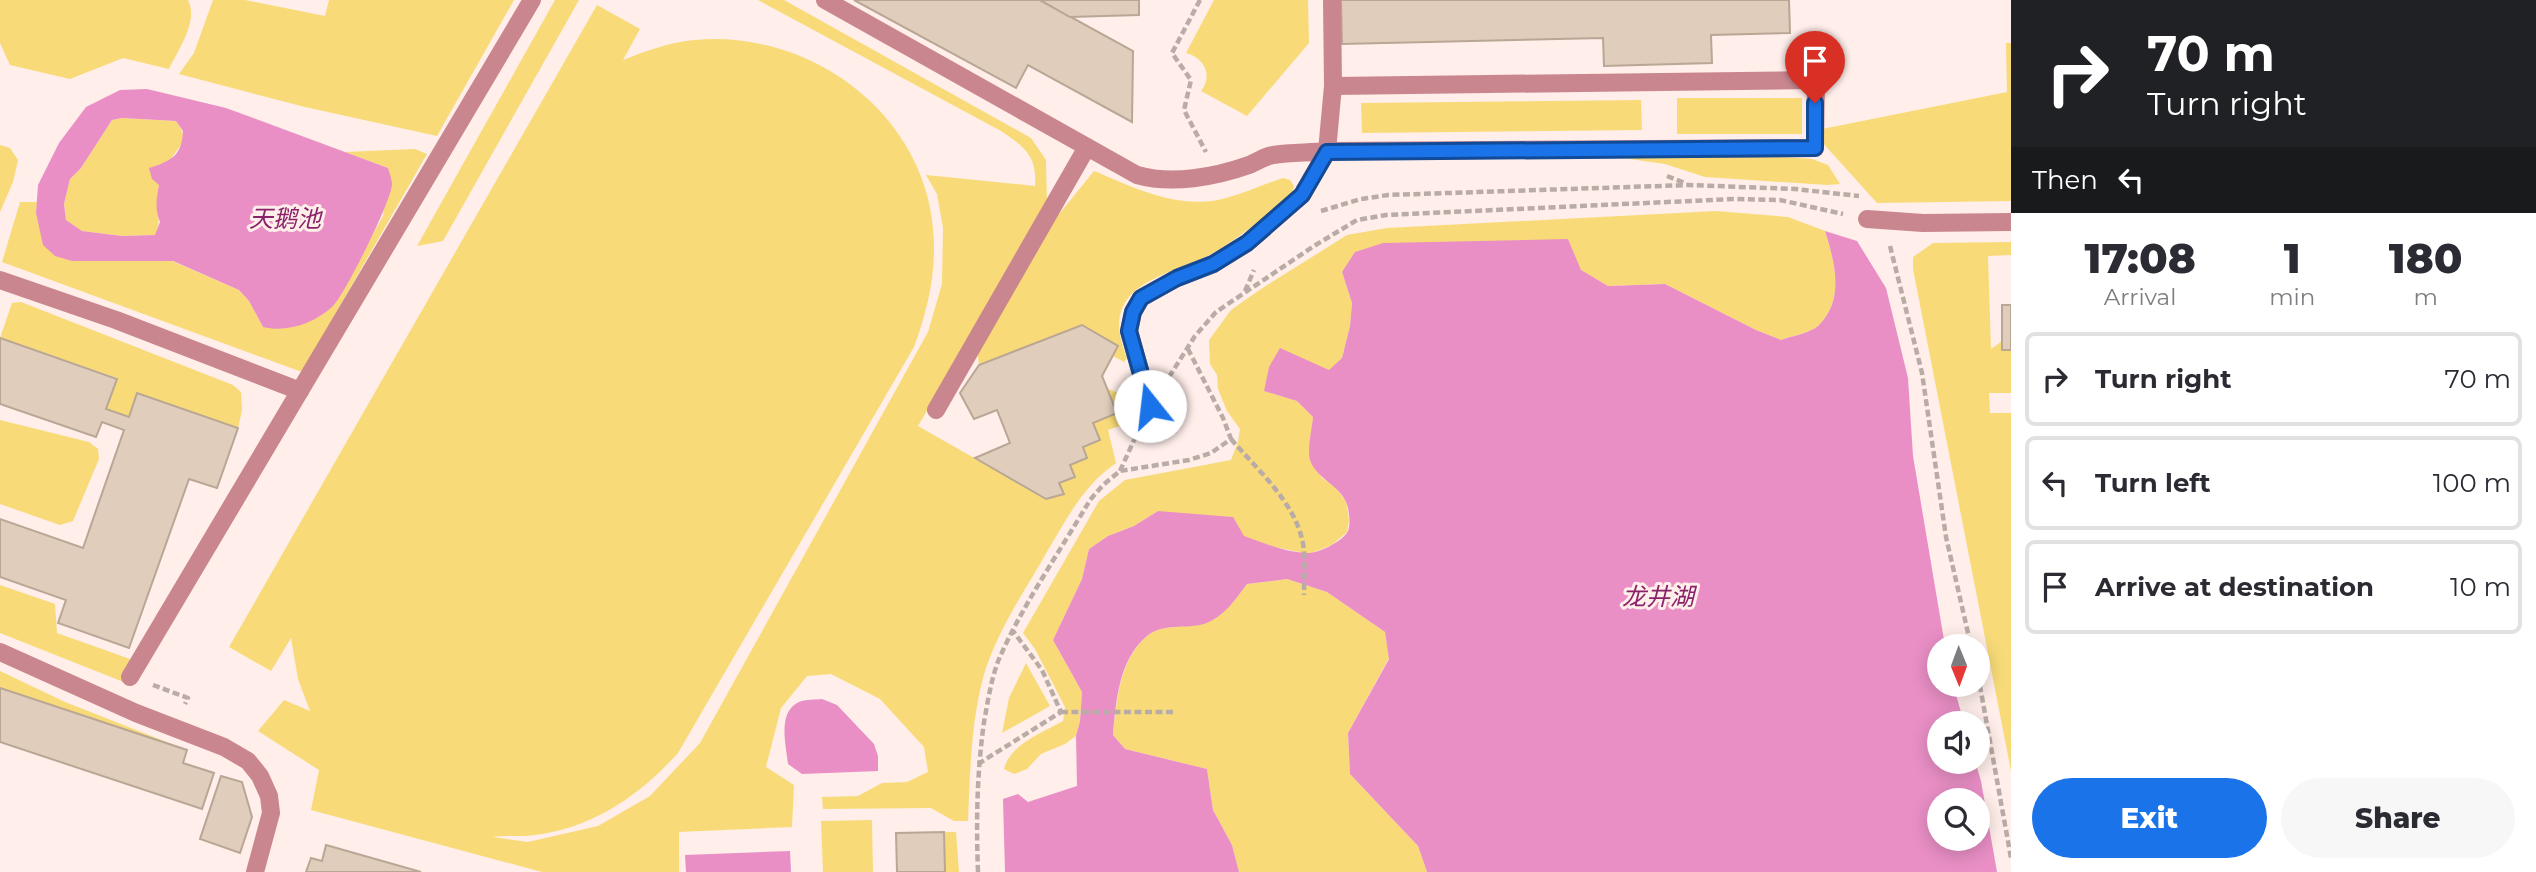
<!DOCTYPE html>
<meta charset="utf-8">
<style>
body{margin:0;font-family:Montserrat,"Noto Sans SC",sans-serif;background:#f7f7f7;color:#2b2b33;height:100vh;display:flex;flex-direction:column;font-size:26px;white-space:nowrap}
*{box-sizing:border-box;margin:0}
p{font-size:23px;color:#7c7c81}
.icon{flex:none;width:38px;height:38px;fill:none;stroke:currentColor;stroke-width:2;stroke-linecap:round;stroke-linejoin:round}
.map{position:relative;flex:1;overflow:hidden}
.drawer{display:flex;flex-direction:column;background:#fff;width:525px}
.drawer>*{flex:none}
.banner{background:#202124;color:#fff;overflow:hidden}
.needle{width:46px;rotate:179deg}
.controls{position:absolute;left:1927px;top:634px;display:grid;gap:14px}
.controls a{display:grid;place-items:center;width:63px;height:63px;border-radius:50%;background:#fff;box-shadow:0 4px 18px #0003;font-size:35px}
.pin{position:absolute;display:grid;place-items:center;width:60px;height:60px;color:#fff;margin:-72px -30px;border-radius:50% 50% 50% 0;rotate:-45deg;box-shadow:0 0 7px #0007}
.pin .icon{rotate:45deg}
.me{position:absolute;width:77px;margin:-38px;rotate:344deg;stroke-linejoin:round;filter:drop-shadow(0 0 5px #0008)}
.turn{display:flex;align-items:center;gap:24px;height:147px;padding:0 21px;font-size:32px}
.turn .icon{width:91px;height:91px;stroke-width:2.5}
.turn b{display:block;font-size:49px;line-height:60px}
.then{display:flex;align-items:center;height:66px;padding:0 21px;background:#0003;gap:14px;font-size:26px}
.eta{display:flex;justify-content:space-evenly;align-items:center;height:119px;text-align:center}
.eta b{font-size:42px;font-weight:800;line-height:49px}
.cta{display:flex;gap:14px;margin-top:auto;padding:14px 21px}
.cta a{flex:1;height:80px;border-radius:42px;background:#1a73e8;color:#fff;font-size:28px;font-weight:800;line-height:80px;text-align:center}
.cta a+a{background:#f7f7f7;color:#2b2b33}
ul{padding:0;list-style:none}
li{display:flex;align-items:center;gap:21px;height:94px;margin:0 14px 10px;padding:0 7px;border:4px solid #e1e1e2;border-radius:10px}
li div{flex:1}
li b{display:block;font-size:26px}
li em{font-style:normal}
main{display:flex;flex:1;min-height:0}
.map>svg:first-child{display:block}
.green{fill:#f8db78}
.water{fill:#e98fc6;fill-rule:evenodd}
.building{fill:#e0cdbb;stroke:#b9a695;stroke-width:2}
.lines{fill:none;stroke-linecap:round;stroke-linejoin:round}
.path{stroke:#b9aba6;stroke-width:4.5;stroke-dasharray:7 3.5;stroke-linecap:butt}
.lane{stroke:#ca868f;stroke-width:18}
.route-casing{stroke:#114b97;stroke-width:18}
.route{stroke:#1a73e8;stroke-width:12}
.labels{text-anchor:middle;stroke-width:6;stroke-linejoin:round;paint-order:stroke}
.water-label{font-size:24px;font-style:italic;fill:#89226a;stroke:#ffeee9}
</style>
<main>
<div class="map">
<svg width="2011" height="872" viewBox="0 0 2011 872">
<rect width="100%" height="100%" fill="#ffeee9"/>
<g class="green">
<path d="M0 0H188C199 21 178 50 169 69L123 58 70 79 10 65 0 43Z"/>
<polygon points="213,0 245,0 325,16 329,0 514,0 437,136 305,107 179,74 194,53"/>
<polygon points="555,0 579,0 443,241 417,246"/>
<path d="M758 0H784L1031 138 1046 160 1047 203 918 426 1046 499 1063 494 1059 483 1075 476 1070 465 1087 458 1083 447 1106 388 1125 396 1120 408 1122 425 1108 430 1116 463C1083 486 1068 517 1048 550 1025 591 996 632 983 678 971 724 970 773 968 821H954L931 808 823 809 822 797 858 796 882 783 907 782 928 772 924 747 880 699 831 674 807 676 781 708 766 767 794 785 792 827 679 832V872H542L311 810 319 770 258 731 284 700 310 711 298 679 291 638 271 671 229 647 597 5 640 29 623 60C646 51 670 42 695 40 816 29 935 121 934 248 934 283 926 314 914 347L678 753C640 795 593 828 535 835 522 837 505 835 493 837L528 842 598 826 650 796 700 743 928 332 942 284 943 228 937 194 926 175 1035 186C1037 156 1025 147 1001 131Z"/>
<path d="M1214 0H1308L1309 43 1247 116 1201 91C1213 76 1205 58 1186 53Z"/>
<polygon points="2006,43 2011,43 2011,201 1877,203 1812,131 2007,92"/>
<rect x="1677" y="98" width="125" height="36"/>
<polygon points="1641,100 1642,130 1362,133 1361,103"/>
<path d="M122 118 176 121C190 140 181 144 170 160 166 167 162 178 159 186 153 204 163 215 156 235L122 236 81 231 66 220 64 204 70 179 81 168 112 120Z"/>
<polygon points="0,145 10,148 18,160 13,182 0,212"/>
<polygon points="415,149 427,154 302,372 2,262 20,202 37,202 36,213 141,260 172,261 239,290 249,301 263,327 334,305 383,216 388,168 345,152"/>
<polygon points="1773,156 1812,159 1828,165 1840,184 1828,185 1705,177 1665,164 1623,158"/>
<path d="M1094 171C1135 188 1181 211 1226 198 1245 193 1264 184 1283 178L1290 180 1294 186 1292 194C1267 215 1243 235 1215 252 1191 266 1141 277 1126 301 1114 319 1120 340 1127 358L1124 362 1113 356 1118 346 1082 325 979 365 977 349 1055 219Z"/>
<path d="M1716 211 1788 217 1825 231C1835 263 1845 300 1818 326 1810 333 1791 336 1781 340L1756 330 1665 284 1608 286 1581 271 1342 272 1352 303 1350 326 1342 358 1329 371 1265 391 1297 401 1313 417 1310 459 1322 478 1334 486 1346 501 1349 520 1347 532 1332 545 1309 554 1275 547 1158 511 1134 526 1108 536 1089 549 1082 579 1053 640 1082 692 1080 721 1076 736 1065 744 1041 754 1027 769 1014 774 1004 769C1010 744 1042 733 1063 721L1065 707 1035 649 1023 633 1099 501 1125 480 1231 460 1238 442 1240 429 1227 411 1218 389 1217 375 1210 364 1209 340 1231 310 1261 289 1347 235 1387 228Z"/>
<polygon points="2011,242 2011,255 1988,256 1991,349 2002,341 2011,350 2011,393 1989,393 1990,413 2011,413 2011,771 1913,269 1913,257 1933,243"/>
<polygon points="21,302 233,385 241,392 242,410 238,428 137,393 129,417 106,409 117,378 0,338 12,303"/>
<polygon points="0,420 89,442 98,449 99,459 73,521 60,525 0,504"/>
<path d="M1287 579 1327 592 1385 632 1389 658 1348 733 1350 774 1418 846 1427 872H1239L1232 845 1213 810 1207 769 1125 749 1113 735C1117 701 1119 660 1147 636 1162 623 1187 629 1204 623 1224 617 1235 600 1247 584Z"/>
<polygon points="0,585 55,604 57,633 130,659 126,683 0,633"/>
<polygon points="1026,663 1050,706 1002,733 1009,698"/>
<polygon points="0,671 65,702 187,750 0,688"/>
<polygon points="872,820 873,872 823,872 821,821"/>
<polygon points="944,832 956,832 959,872 945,872"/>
</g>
<g class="water">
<path d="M147 89 226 108 388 168C389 172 392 179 392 184 392 200 345 294 333 306 315 323 287 333 263 327L249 301 239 290 173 261H72L55 256 43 245 36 213 38 185 59 143 86 107 120 90ZM122 118 176 121 183 131C182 156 171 161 149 168L152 179 159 185C156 199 155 209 160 222L155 235 122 236 82 231 66 220 64 204 70 179 81 168 112 120Z"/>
<path d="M1825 231 1857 241 1886 288 1908 378 1913 456 1945 646H1939V684H1953L1964 723H1939V761H1975L1981 781 1997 872H1427L1418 846 1350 774 1348 733 1389 659 1385 632 1327 592 1287 579 1247 584C1235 600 1224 617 1204 624 1187 629 1162 623 1147 636 1119 659 1116 701 1113 735L1125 749 1207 769 1213 810 1232 845 1239 872H1005L1003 799 1018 794 1028 802 1077 786 1076 736 1080 721 1082 692 1053 640 1082 579 1089 549 1108 536 1134 526 1158 511 1233 517 1244 536C1264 543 1285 552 1306 553 1318 554 1342 542 1348 531 1351 523 1349 507 1345 500 1337 484 1316 478 1310 460 1307 449 1312 429 1313 417L1297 401 1264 391 1269 367 1280 348 1329 370 1342 358 1350 326 1352 303 1342 272 1355 252 1383 243 1568 239 1581 270 1608 286 1665 284 1756 330 1781 340C1792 336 1810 333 1818 326 1845 300 1835 263 1825 231ZM1939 800H1978V838H1939Z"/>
<path d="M822 699 837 705 874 744 878 756V771L802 774 788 764C786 745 777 712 799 702 806 699 815 700 822 699Z"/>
<polygon points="790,851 791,872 686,872 685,855"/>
</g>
<g class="building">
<polygon points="854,0 1040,0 1133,51 1132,122 1028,65 1016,88"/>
<polygon points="1040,0 1139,0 1139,15 1070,17"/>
<polygon points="1341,0 1789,0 1790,33 1711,35 1712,63 1604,66 1603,38 1342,44"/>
<rect x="2002" y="305" width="9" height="45"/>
<polygon points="1082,325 1118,346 1102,376 1117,413 1093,423 1100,440 1083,447 1087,458 1070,465 1075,477 1059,483 1064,494 1046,499 975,458 1010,443 997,410 974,419 960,393 979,365"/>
<polygon points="0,338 117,379 106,409 129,417 137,393 238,428 217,488 189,479 129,648 58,623 66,600 0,577 0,519 83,548 124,430 102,422 96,437 0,404"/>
<polygon points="0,688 187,750 183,763 214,773 202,809 0,742"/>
<polygon points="221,776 242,782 252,817 240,853 200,839"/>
<polygon points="944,832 945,872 897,872 896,833"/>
<polygon points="326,845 421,872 306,872 311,858 322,861"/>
</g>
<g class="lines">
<g class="path">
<polyline points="1200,0 1172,53 1191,80 1184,110 1206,152"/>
<polyline points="1667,176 1685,183"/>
<polyline points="1321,211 1361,199 1388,195 1689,185 1795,189 1859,196"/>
<polyline points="1890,246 1922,373 1946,537 1971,646"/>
<polyline points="1245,291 1254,270"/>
<polyline points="1169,377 1195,336 1216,312 1314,246 1357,220 1386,215 1733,199 1780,200 1843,214"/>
<path d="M1231 439C1259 472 1300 506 1304 551 1305 566 1304 581 1304 595"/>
<polyline points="1120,471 1140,427"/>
<polyline points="1978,675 2011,858"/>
<polyline points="153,685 188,698 185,704"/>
<polyline points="1061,712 1176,712"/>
<polyline points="978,764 1061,712 1042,670 1013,631"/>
<path d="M978 872C976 821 977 772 984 722 988 701 991 679 999 659 1022 606 1060 551 1090 500L1103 485 1120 471 1189 460 1211 453 1231 439 1223 418 1188 349"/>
</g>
<g class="lane">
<path d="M825 0 1137 175C1172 185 1215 177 1249 165 1257 162 1265 156 1273 155 1291 152 1310 153 1327 151L1815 148 1816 80 1333 86"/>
<polyline points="1867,219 1923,223 2011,222"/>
<polyline points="0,280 116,320 300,391"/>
<polyline points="1150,406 1129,331 1133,312 1141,298 1177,278 1213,264 1247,243 1302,195 1327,151 1333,86 1332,0"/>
<polyline points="936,410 1087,147"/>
<polyline points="0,652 136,713 224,747 248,761 260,776 269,796 271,813 255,872"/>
<polyline points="130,677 532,0"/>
</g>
</g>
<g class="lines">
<g class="route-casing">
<polyline id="route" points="1150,406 1129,331 1133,312 1141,298 1177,278 1213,264 1247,243 1302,195 1327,152 1815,148 1815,103"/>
</g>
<use href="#route" class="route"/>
</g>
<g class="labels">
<g class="water-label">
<text x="285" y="227">天鹅池</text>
<text x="1658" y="605">龙井湖</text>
</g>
</g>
</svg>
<div class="controls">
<a><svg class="needle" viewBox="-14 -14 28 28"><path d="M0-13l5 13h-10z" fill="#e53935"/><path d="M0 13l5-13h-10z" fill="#7c7c81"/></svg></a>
<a><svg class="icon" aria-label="sound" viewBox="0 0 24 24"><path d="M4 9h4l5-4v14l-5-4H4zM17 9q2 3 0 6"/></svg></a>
<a><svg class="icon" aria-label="search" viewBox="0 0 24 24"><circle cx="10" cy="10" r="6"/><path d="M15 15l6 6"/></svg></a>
</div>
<div class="pin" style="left:1815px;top:103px;background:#d93025"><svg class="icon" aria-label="arrive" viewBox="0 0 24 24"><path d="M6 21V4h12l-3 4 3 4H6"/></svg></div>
<svg class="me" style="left:1150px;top:406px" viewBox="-20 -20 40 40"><circle r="19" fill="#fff"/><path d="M0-13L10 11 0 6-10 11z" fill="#1a73e8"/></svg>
</div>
<section class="drawer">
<div class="banner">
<div class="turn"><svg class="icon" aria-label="right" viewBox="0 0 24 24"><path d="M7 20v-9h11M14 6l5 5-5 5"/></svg><div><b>70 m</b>Turn right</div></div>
<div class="then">Then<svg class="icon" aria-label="left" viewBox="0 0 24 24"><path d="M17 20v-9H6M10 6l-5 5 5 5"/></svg></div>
</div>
<div class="eta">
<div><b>17:08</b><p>Arrival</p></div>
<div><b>1</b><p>min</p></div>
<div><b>180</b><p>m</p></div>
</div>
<ul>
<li><svg class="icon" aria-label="right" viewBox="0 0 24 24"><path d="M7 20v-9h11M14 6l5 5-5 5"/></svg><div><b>Turn right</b></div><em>70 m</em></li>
<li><svg class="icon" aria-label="left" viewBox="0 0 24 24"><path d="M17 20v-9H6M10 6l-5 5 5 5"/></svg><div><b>Turn left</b></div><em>100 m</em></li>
<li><svg class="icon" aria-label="arrive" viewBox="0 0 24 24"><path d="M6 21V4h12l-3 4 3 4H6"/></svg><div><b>Arrive at destination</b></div><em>10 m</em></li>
</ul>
<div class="cta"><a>Exit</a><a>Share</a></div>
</section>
</main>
